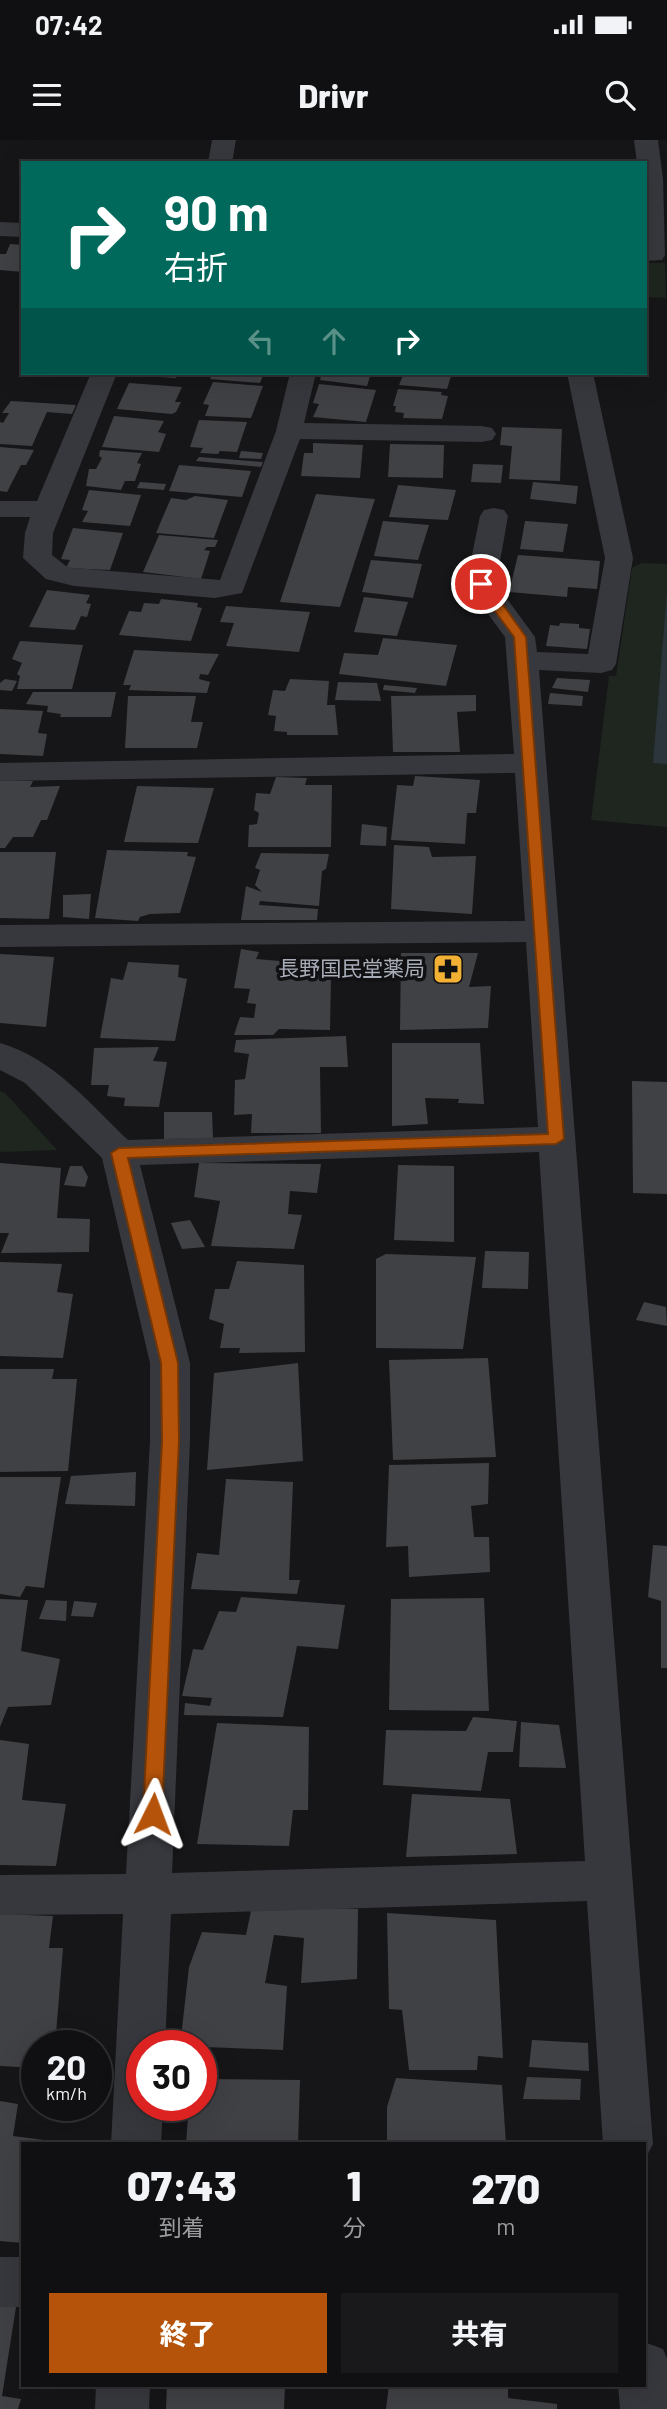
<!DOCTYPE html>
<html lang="ja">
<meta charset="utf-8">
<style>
body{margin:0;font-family:Barlow,"Noto Sans JP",sans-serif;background:#19191b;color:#f1f3f6;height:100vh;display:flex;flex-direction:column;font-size:26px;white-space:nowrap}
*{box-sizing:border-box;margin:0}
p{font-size:23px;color:#9c9d9f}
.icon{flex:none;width:38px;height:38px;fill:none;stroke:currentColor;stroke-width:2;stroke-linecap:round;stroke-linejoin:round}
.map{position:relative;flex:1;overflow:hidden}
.drawer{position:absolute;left:21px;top:2002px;width:625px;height:245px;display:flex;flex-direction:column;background:#101012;border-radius:0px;box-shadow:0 7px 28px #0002,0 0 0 2px #303032}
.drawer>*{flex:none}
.top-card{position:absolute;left:21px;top:21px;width:626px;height:214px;border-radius:0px;box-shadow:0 7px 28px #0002,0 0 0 2px #303032;background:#00695c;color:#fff;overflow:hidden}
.speed{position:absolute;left:21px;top:1890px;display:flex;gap:14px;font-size:35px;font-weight:700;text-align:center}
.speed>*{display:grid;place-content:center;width:91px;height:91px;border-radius:50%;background:#101012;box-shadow:0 7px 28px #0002,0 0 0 2px #303032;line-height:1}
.speed small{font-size:18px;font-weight:400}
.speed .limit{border:10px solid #d22;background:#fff;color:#111}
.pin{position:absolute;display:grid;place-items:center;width:60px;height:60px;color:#fff;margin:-30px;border:4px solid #fff;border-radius:50%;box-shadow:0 2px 7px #0007}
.me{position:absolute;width:77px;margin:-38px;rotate:3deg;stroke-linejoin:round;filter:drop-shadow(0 0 5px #0008)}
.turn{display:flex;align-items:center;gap:24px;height:147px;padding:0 28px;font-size:32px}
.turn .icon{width:91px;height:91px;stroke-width:2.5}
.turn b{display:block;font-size:49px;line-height:60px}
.lanes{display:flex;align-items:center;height:66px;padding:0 28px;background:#0003;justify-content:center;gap:35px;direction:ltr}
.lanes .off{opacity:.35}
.eta{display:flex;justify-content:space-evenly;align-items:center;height:119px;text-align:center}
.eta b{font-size:42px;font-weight:800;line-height:49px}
.primary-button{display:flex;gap:14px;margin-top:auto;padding:14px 28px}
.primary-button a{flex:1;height:80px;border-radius:0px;background:#b45309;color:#fff;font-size:28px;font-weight:800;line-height:80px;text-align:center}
.primary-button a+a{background:#19191b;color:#f1f3f6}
.status{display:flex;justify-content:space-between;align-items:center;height:49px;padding:0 35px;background:#101012;direction:ltr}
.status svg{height:19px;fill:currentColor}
header{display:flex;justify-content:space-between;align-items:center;height:91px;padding:0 28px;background:#101012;font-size:32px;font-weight:800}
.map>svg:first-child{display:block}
.green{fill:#1e261f}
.water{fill:#2c353c}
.building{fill:#404145}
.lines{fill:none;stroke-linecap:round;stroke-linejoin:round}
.minor{fill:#37383d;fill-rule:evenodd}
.route{fill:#b45309;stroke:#753606;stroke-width:2}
.labels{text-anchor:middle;stroke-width:7;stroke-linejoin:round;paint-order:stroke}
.poi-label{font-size:21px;fill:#a8adb8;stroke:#111113;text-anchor:end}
</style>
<div class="status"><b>07:42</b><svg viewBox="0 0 49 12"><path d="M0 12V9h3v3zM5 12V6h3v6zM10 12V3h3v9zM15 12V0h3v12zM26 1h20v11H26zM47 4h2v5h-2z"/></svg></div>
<header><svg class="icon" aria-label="menu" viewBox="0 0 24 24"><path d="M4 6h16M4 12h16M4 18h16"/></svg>Drivr<svg class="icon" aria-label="search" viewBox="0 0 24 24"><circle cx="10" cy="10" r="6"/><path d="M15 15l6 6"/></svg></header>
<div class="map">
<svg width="667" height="2269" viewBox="0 0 667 2269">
<rect width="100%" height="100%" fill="#161618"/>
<g class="green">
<polygon points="646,123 665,123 666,158 646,157"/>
<polygon points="642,423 667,424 667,687 591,680 609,536 616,536 632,428"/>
<polygon points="0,951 5,953 57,1010 0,1012"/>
</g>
<polygon class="water" points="667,452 667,624 653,623"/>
<g class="building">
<polygon points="10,104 23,105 23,132 0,130 0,114 6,114"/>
<polygon points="130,233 178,233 176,238 128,235"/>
<polygon points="213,233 264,233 260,243 210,239"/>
<polygon points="322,233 371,233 367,246 320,240"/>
<polygon points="404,233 452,233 447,249 399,245"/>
<polygon points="213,242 263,246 251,278 205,276 209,265 203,264"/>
<polygon points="129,243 182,247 175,262 181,262 176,272 172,274 117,269"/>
<polygon points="319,244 376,250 366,282 313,277 319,264 313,263"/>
<polygon points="398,249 442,252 441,255 448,256 442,279 403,278 404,273 395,272 396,266 393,266"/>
<polygon points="11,261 76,265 72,274 47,272 32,306 0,304 0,282 3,283 9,273 2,273"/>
<polygon points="114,276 164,281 158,292 166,294 159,312 102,307"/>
<polygon points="199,280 247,282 237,312 220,311 218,314 200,313 203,308 190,307"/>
<polygon points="502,287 562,289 560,341 509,339 512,306 500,305"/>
<polygon points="313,303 363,305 360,338 301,336 304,313 313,313"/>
<polygon points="390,304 444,305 443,338 388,337"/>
<polygon points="0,307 34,310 26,325 21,325 7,352 0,351"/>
<polygon points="100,310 142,313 137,323 141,324 135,341 125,341 121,350 86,346 89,329 96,329 102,318 99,316"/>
<polygon points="241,311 263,313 261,319 239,318"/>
<polygon points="199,317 263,322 261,327 196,321"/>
<polygon points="473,324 503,325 501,343 471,342"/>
<polygon points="179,325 251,331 242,357 169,351"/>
<polygon points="140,342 166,344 164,350 137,348"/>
<polygon points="533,342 578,346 576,364 530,359"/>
<polygon points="398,345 456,350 448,380 389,377"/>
<polygon points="89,350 141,355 130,386 82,382 88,371 82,370"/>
<polygon points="316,354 375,359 340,467 280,462"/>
<polygon points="195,356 228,360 214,398 156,393 171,358 186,360"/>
<polygon points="383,381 429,385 418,420 374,416"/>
<polygon points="525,381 568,384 563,412 520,409"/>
<polygon points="73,388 123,393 110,430 66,428 70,420 61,419"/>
<polygon points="159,395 218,400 215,407 207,407 204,410 210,411 201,439 143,432"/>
<polygon points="518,415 600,421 597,449 568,447 567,457 509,452"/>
<polygon points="371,420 422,424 413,458 362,452"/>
<polygon points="47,450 90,455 86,463 91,464 87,477 81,476 75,490 29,487"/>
<polygon points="364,457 408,462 397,496 354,492"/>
<polygon points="161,459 198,463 197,467 202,468 191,501 119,495 129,471 141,472 144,463 159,464"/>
<polygon points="226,466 310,472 299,512 226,506 234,483 220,482"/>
<polygon points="560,483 579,484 579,488 590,489 587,509 546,506 550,485 559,486"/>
<polygon points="383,498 457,505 446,546 339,534 344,513 378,515"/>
<polygon points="20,501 83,505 72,549 17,549 20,536 17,534 22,523 12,519"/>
<polygon points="134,510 219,514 208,535 200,534 199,539 210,542 207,553 129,550 131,545 123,545"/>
<polygon points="557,538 590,540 588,552 552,548"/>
<polygon points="5,539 17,541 12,551 0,550 0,543"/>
<polygon points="290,539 329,541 327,565 335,565 338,595 287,595 287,592 274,591 276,576 268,575 273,550 285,551"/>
<polygon points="338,542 377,543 381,561 335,560"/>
<polygon points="384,545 417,548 415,553 383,550"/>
<polygon points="33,552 116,552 111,577 60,577 61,574 47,572 48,566 26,564"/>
<polygon points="550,553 583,556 582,566 548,564"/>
<polygon points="476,555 476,571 457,572 460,612 393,612 391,556"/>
<polygon points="128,556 196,556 191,582 203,582 197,608 125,608"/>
<polygon points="0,569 43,571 38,593 47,594 43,616 0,614"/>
<polygon points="415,636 480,640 476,673 467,673 465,704 391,700 397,645 413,646"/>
<polygon points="276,637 307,638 305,645 332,645 331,707 248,707 249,685 257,684 259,673 254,670 256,653 270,654"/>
<polygon points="0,641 33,641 30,647 60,646 47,680 41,680 33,697 13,697 5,708 0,708"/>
<polygon points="137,646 214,648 198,703 124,702"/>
<polygon points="362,684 387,687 386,706 360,705"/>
<polygon points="394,705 429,707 432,717 476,716 472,774 391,769"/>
<polygon points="107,710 188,712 187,716 196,717 180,773 150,774 140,777 138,781 95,778"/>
<polygon points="0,712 56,712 49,779 0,778"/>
<polygon points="261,713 329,714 326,729 322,731 319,766 260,761 259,765 318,769 317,780 241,780 246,746 262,752 255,745 260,730 255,728"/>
<polygon points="91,754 89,779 63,777 63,755"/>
<polygon points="241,809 259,812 256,819 304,823 308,816 345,819 346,838 331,838 330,890 279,889 273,895 234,895 240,877 254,878 256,864 247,863 250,849 234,848"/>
<polygon points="401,813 478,813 469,847 491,846 488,888 400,890"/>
<polygon points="0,814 54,817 46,887 0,883"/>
<polygon points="128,822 179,825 178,837 187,839 175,901 100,898 111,838 123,840"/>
<polygon points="346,896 348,927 320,927 321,993 251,993 252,974 234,975 235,940 245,939 249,914 234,912 236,900"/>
<polygon points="392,903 480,903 484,964 458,963 459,959 425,958 428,984 392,986"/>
<polygon points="159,907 153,921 167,922 159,967 124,966 125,958 107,956 109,945 91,945 94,908"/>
<polygon points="632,941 667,942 667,1054 633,1053"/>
<polygon points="164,972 212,972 213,998 164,999"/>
<polygon points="0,1023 61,1028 57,1078 90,1079 89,1112 1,1113 9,1093 0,1093"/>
<polygon points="199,1023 321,1024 317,1053 290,1051 288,1074 302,1075 294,1109 211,1106 220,1061 194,1057"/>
<polygon points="398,1025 454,1026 454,1102 394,1100"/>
<polygon points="70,1026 82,1026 88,1037 85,1047 64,1045"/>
<polygon points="190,1080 205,1107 182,1109 171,1083"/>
<polygon points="485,1111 529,1112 528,1149 482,1148"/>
<polygon points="386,1114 476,1117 463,1209 376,1208 376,1119"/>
<polygon points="237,1121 304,1125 305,1212 239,1213 240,1208 220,1208 224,1184 209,1179 215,1149 229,1149"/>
<polygon points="0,1122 62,1124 57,1152 73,1154 63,1218 0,1216"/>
<polygon points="644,1162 666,1167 667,1186 636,1180"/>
<polygon points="488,1218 496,1317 393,1320 389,1220"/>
<polygon points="298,1223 303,1321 207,1330 214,1233"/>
<polygon points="0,1229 54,1229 52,1239 77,1239 68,1331 0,1332"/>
<polygon points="489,1323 488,1364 471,1366 474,1397 489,1397 490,1432 409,1437 408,1406 386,1407 389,1325"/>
<polygon points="136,1332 135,1366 65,1364 71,1336"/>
<polygon points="0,1337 61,1337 44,1448 26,1446 20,1457 0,1454"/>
<polygon points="226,1339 293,1342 289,1440 300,1440 297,1454 191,1449 197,1413 219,1415"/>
<polygon points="653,1405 667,1406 667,1528 661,1528 661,1461 648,1457"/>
<polygon points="241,1457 345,1465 338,1509 297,1506 283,1577 184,1575 185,1563 210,1566 212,1558 182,1556 193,1509 203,1510 219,1471 236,1472"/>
<polygon points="484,1458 489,1571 389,1570 391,1459"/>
<polygon points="0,1459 28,1460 21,1511 60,1519 51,1565 8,1567 0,1587"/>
<polygon points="46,1460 67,1461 66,1481 39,1479"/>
<polygon points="74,1461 97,1463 93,1477 71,1476"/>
<polygon points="473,1577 517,1581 513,1612 488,1612 481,1651 383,1645 386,1590 466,1591"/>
<polygon points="521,1582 559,1585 566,1628 519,1627"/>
<polygon points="217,1583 309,1587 308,1670 293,1670 289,1706 197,1704"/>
<polygon points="0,1600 29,1604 22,1660 66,1664 56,1726 0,1725"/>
<polygon points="412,1654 510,1659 517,1714 406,1717"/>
<polygon points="252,1766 358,1769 357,1839 301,1843 304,1798 274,1795 265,1843 287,1846 283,1910 180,1906 189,1827 202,1792 246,1795"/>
<polygon points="387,1773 496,1780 503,1918 478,1916 477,1930 409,1930 402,1870 389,1869"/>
<polygon points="0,1774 53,1776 49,1808 63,1808 55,1906 37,1906 37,1928 0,1926"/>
<polygon points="532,1900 588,1903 589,1931 529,1927"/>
<polygon points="527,1937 581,1939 580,1960 523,1959"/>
<polygon points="396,1938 502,1945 506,2004 387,2004 387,1967"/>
<polygon points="201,1939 300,1940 298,2004 186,2004 189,1965 201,1965"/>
<polygon points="0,1961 18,1964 13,1996 52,2001 51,2004 23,2004 23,2103 0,2101"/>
<polygon points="0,2167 16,2167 2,2256 21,2259 18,2269 0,2269"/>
<polygon points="167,2245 285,2245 284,2269 166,2269"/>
<polygon points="389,2245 508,2245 508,2258 557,2264 557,2269 386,2269"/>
</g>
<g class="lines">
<g class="minor">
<polygon points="212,0 236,0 232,23 208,23"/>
<polygon points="634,0 658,0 663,39 665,115 662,120 646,121 646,23 637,23"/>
<polygon points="0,82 23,83 23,97 0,96"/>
<polygon points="91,233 117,233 53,393 52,415 66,426 74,428 220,440 276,291 290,233 316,233 304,283 482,286 492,288 496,294 492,300 482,302 300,299 242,453 215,458 74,446 46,439 23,418 25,393 30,377 0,377 0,361 37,361"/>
<path d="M567 233H593L633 418 616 524 612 530 601 533 539 530 653 2004 644 2021V2004H603L587 1761 171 1774 165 1906H142V1965H163L161 2004H111L123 1774 0 1775V1735L126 1734 150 1301V1223L102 1018 25 943 0 930V903C53 918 90 964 128 1000L538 987 526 802 0 807V785L525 781 515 633 0 641V623L514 614 505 497 466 444 480 376 484 370 494 368 504 370 508 376 496 444 535 497 537 512 588 514 605 418ZM539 1012 585 1721 172 1733 190 1301V1223L140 1025Z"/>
<rect x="0" y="2117" width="23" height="50"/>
<polygon points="644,2202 663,2209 667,2219 667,2269 620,2269 618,2245 644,2245"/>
<polygon points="96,2245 150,2245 149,2269 95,2269"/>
</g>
</g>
<polygon class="route" points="481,440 486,441 526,497 564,999 556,1004 128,1018 178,1223 179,1301 162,1674 159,1680 153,1682 146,1680 143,1674 162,1301 161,1223 111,1013 119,1008 548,994 514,497 475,444"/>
<defs>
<g id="pharmacy-square" transform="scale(1.575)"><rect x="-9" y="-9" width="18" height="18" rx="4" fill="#f2b134" stroke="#111113"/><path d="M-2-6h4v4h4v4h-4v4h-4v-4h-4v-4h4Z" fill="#111"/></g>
</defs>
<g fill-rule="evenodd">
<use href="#pharmacy-square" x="448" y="829"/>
</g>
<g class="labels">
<g class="poi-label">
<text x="425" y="836">長野国民堂薬局</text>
</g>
</g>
</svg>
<div class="speed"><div>20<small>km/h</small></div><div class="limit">30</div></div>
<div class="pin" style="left:481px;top:444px;background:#d93025"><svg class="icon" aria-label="arrive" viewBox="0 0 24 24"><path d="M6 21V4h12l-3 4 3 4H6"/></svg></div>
<svg class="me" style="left:153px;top:1674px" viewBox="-20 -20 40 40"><path d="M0-17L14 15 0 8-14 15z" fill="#b45309" stroke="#fff" stroke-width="4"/></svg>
<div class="top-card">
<div class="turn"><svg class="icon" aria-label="right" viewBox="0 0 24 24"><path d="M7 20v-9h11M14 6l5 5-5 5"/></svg><div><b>90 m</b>右折</div></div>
<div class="lanes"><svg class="icon off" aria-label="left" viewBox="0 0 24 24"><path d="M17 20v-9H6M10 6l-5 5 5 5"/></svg><svg class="icon off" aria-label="ahead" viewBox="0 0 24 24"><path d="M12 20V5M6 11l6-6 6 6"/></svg><svg class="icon" aria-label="right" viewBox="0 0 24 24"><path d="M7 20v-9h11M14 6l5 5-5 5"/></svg></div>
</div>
<section class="drawer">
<div class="eta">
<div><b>07:43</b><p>到着</p></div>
<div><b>1</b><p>分</p></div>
<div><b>270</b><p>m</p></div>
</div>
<div class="primary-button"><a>終了</a><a>共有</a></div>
</section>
</div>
